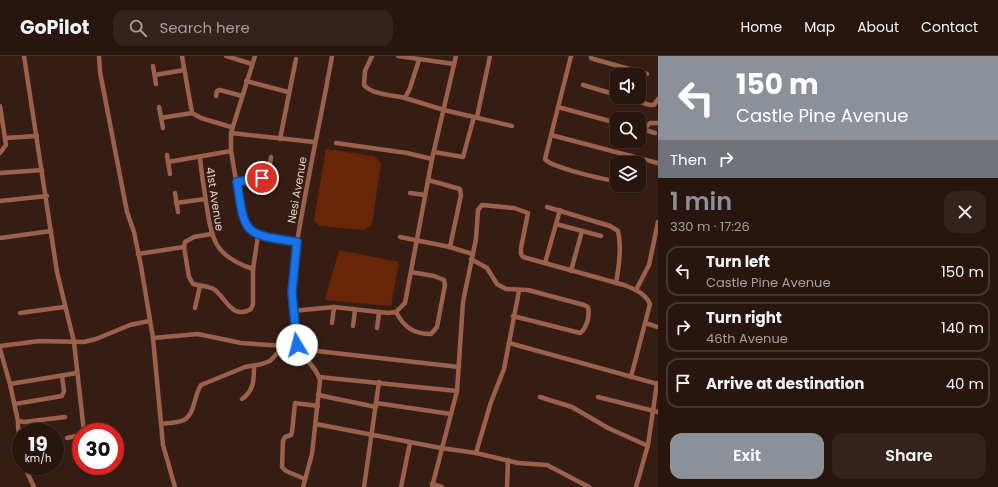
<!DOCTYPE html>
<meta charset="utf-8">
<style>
body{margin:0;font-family:Poppins,sans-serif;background:#34231c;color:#f1f3f6;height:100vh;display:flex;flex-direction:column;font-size:15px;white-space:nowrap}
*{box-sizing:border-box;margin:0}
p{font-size:13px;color:#a59f9e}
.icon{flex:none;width:22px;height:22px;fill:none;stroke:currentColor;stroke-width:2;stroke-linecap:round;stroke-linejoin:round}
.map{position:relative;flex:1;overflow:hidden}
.side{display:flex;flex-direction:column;background:#28160e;width:340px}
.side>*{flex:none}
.top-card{background:#8c9099;color:#fff;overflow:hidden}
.buttons{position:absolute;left:610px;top:12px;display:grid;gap:8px}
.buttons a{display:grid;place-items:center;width:36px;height:36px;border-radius:8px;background:#28160e;box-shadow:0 1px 3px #0004,0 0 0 1px #44352e;font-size:20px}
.speed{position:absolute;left:12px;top:367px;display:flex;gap:8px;font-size:20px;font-weight:700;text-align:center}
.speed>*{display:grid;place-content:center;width:52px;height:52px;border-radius:50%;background:#28160e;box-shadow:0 1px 3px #0004,0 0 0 1px #44352e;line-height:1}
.speed small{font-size:10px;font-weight:400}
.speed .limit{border:6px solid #d22;background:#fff;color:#111}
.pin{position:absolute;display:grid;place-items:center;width:34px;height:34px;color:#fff;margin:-17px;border:2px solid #fff;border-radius:50%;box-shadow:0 1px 4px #0007}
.me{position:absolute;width:44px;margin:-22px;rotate:352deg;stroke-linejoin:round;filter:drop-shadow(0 0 3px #0008)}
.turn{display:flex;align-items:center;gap:14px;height:84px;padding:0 12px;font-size:18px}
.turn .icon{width:52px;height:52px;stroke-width:2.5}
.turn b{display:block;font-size:28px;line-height:34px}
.then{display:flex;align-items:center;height:38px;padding:0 12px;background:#0003;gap:8px;font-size:15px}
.round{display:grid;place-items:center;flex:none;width:42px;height:42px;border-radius:12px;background:#34231c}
.headline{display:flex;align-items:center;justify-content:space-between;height:68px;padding:0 12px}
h1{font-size:24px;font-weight:600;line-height:30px;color:#8c9099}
.action{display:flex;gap:8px;margin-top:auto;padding:8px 12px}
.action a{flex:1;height:46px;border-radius:12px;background:#8c9099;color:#fff;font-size:16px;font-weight:600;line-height:46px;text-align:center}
.action a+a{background:#34231c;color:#f1f3f6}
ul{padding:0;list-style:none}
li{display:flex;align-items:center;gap:12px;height:50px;margin:0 8px 6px;padding:0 4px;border:2px solid #44352e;border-radius:12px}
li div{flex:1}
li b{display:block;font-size:15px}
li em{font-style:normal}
header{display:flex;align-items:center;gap:24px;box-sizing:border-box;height:56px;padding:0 20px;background:#28160e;border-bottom:1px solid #44352e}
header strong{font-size:19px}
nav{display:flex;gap:22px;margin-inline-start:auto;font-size:14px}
.search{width:280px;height:36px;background:#34231c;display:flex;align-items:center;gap:10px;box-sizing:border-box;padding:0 14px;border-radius:12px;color:#a59f9e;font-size:15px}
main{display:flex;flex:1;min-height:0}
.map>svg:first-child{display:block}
.green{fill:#692507}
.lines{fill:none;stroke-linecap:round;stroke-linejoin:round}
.street{stroke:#9b614c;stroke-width:4.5}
.route-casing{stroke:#114b97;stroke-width:10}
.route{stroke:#1a73e8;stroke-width:7}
.labels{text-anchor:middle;stroke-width:4;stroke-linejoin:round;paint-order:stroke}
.street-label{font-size:11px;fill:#e4d2cc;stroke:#361d13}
</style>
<header>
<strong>GoPilot</strong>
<div class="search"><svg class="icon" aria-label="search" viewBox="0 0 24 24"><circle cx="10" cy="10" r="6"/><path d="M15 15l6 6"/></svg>Search here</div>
<nav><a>Home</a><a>Map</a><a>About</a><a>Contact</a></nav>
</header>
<main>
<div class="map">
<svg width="658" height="431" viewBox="0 0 658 431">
<rect width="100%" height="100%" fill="#361d13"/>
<g class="green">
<polygon points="326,93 374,100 381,107 372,168 365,174 319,170 314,164"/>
<polygon points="339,194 399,206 391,250 325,244"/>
</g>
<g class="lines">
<g class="street">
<polyline points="24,0 57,216 74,286 84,376"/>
<polyline points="99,0 100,16 127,156 134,176 141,210 153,282 163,389 175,431"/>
<polyline points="182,0 192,57 201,62 231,71"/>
<polyline points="226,0 252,8"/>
<polyline points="255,0 231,77 231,95 242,160 248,172 258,180 297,186"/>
<path d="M372 0 365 15 364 29C373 39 392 39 405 42L410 32 419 4"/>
<polyline points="398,0 454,8"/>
<path d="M571 0 545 103C550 111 605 124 617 125"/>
<polyline points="591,0 591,2 597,4 647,18"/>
<polyline points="153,10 156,28"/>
<polyline points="155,19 184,14"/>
<polyline points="246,25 288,36"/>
<polyline points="583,29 617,39"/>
<polyline points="216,40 217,35 220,34 242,40"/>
<polyline points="624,41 650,49 654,49 658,43"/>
<polyline points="405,42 444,54 512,70"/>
<polyline points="0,50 6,89 0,97"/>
<polyline points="159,51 163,72"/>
<polyline points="558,51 617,67"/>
<polyline points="477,61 490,0"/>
<polyline points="161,62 192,57"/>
<polyline points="639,72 655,77"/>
<polyline points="643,74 650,67 658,67"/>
<polyline points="231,77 314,86"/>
<polyline points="551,79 658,107"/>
<polyline points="5,82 37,80"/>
<polyline points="280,83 296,3"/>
<polyline points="336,87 407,97 432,103"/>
<polyline points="434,96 463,101 474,61"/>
<polyline points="167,99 170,118"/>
<path d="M200 101C201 116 204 131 206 146 212 184 214 200 253 213"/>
<polyline points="168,106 231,95"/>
<polyline points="629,107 630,100"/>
<polyline points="0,117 42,114"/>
<polyline points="237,126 262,122 268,120 271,101"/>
<polyline points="175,137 178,156"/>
<polyline points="410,137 425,139"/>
<polyline points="0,145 47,140"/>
<polyline points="176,147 205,143"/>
<path d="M547 151 610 170 618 175C622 191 619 211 616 227"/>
<polyline points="556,168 601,180"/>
<path d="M211 178 194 181 185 186 184 191 189 221 193 228C200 230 210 230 215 234 226 243 233 264 251 253L253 248V213L258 180"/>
<polyline points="400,181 450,191 461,139 460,133 428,124"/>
<polyline points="0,182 51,175"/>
<polyline points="450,191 472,198"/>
<polyline points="138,198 184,191"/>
<path d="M471 203 487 212 497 228 506 233 528 234 584 249 588 251C590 259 587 272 580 277L513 260"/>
<polyline points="545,207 560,154"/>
<polyline points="571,215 582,175"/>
<polyline points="636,234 649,209 658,166"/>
<polyline points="195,252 200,230"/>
<polyline points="293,255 334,251 388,257 396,256 405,247 432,103 456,0"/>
<path d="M396 256C404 271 413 278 431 278L437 271 445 229 444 224 434 220 411 216"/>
<polyline points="20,257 64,251"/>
<polyline points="332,267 334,251"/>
<polyline points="645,267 658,271"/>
<polyline points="353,270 355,254"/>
<polyline points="377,272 379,257"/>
<polyline points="153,282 198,278 241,287 284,290 297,289"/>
<polyline points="509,287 658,328"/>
<polyline points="0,290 40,285 84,286 96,283 130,269 149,265"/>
<polyline points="0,293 10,328 18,365 24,366 65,361"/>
<polyline points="299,293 459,311"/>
<polyline points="319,321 457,335"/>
<polyline points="10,328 77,317"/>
<polyline points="318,339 376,351"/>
<polyline points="540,341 572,351 608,372 648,390"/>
<polyline points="598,341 658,356"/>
<path d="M242 343C254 335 254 323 254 310"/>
<polyline points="376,347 451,358"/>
<polyline points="15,348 62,340 64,335 62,320"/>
<polyline points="18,365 18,371 21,388"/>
<path d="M161 368C168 367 178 367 184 364 195 358 194 339 201 329L245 311 262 308 270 305 284 290"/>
<polyline points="316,368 441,392 476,397 518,407 547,409 589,431"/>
<polyline points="67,382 81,379"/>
<polyline points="476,397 491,346 504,313 519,235"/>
<polyline points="26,410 27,416 34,431"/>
<polyline points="305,423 286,415 282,411 283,385 285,381 291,379 292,376 295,347 318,350"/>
<polyline points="432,428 442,431"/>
<path d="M303 431 312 398 320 325C318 313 305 304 299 293 294 282 293 265 293 254 290 219 297 185 303 152 312 101 323 51 332 0"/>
<polyline points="364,431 379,326"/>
<polyline points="401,431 410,387"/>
<path d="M432 431 457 335 463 246 476 183 478 154 482 149 514 152 528 157 521 192V198L523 201 624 229C634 233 645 237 650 248L631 321"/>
<polyline points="507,431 508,404"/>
<polyline points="636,431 648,389 657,327"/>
</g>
</g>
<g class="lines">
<g class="route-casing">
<path id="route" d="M262 122 237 126C245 180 244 178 297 186L292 236 297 289"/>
</g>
<use href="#route" class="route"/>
</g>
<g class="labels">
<g class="street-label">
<text transform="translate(297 134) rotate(-80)" y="4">Nesi Avenue</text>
<text transform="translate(215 143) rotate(81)" y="4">41st Avenue</text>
</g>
</g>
</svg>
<div class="buttons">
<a><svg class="icon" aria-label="sound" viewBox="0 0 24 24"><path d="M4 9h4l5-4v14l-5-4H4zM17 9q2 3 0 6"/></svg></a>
<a><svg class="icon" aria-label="search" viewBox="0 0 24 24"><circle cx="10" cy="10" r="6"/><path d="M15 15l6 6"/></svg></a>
<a><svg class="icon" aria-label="layers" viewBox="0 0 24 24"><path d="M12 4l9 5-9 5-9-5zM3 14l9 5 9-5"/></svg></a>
</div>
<div class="speed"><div>19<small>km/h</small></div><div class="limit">30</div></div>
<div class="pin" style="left:262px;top:122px;background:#d93025"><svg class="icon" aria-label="arrive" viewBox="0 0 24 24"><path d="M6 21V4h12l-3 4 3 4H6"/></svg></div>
<svg class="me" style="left:297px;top:289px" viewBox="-20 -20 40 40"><circle r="19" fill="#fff"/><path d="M0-13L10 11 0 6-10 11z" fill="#1a73e8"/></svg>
</div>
<section class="side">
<div class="top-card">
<div class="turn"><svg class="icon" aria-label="left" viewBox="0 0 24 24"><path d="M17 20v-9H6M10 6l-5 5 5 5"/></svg><div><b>150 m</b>Castle Pine Avenue</div></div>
<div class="then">Then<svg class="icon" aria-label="right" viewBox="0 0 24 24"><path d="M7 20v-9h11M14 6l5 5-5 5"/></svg></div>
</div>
<div class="headline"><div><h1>1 min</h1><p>330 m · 17:26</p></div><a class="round"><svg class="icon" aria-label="close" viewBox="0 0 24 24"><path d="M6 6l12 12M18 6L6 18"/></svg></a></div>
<ul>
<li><svg class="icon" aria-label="left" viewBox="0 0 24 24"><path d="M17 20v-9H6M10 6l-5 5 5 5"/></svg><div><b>Turn left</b><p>Castle Pine Avenue</p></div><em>150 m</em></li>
<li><svg class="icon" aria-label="right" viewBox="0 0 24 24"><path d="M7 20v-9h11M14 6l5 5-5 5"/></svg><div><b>Turn right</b><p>46th Avenue</p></div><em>140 m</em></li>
<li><svg class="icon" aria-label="arrive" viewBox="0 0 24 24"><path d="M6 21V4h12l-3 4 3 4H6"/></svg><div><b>Arrive at destination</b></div><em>40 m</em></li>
</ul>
<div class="action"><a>Exit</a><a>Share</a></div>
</section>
</main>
